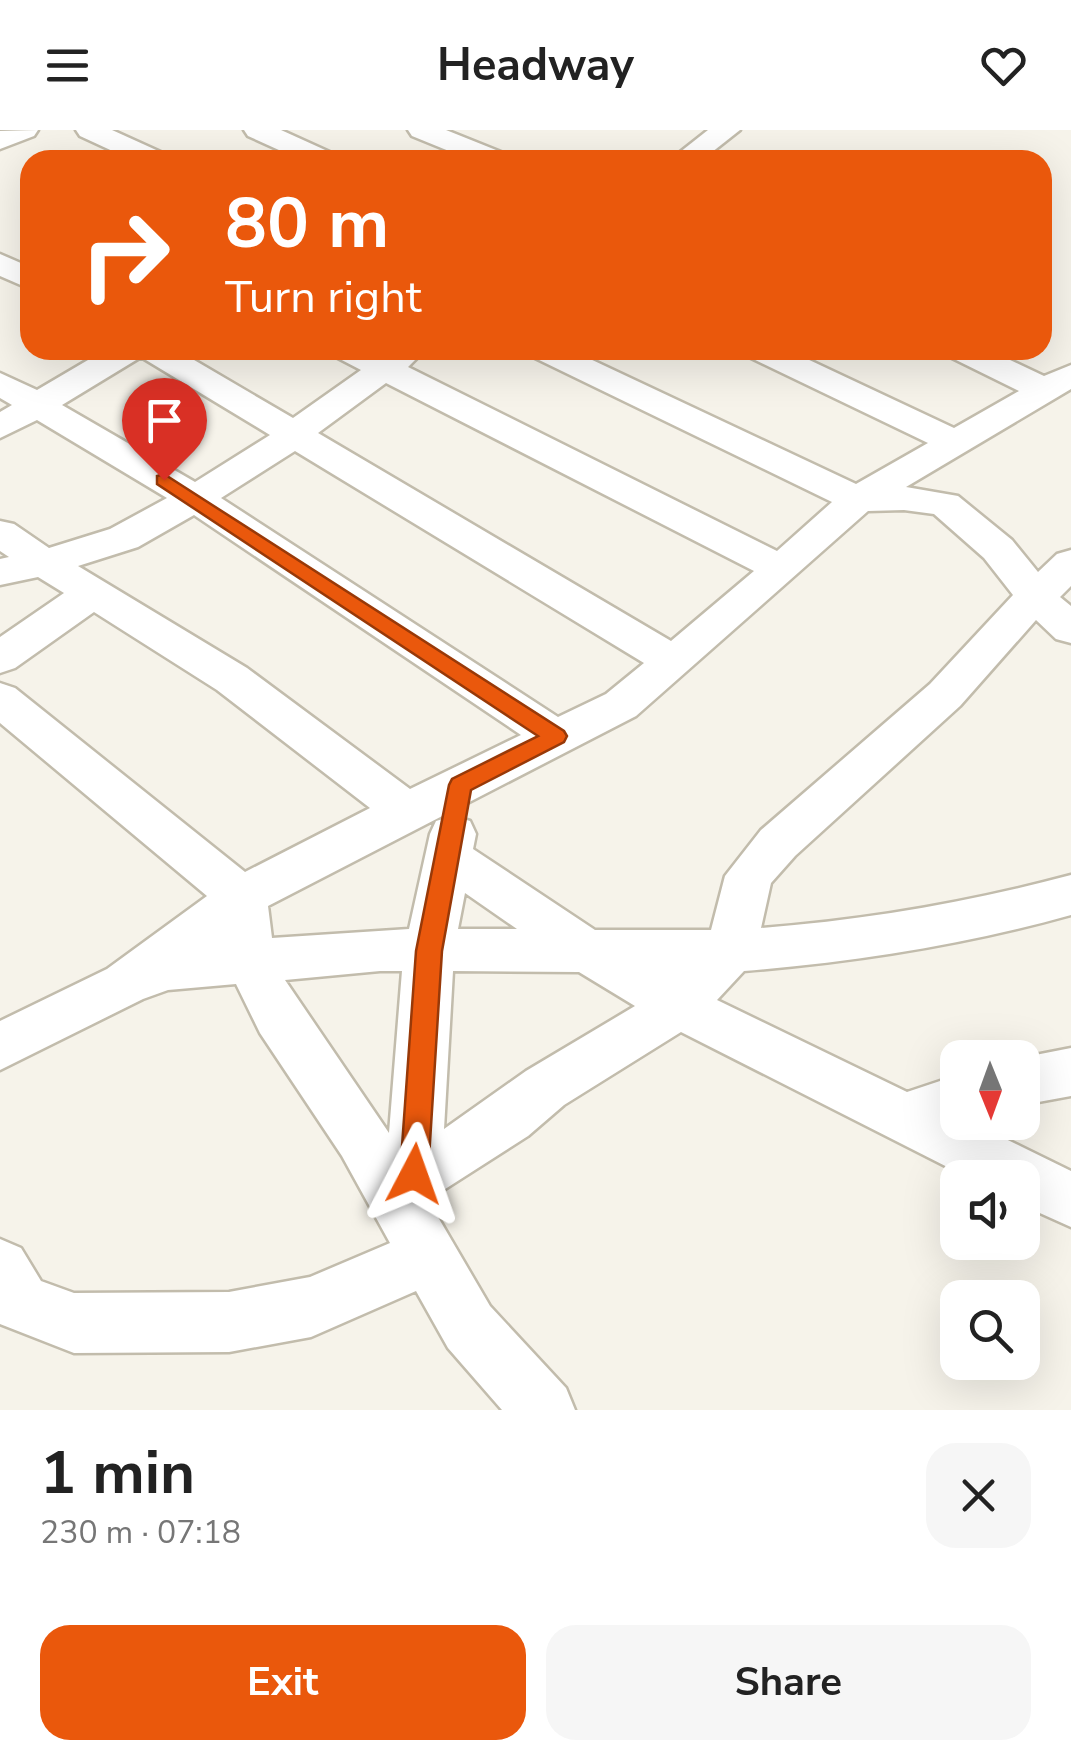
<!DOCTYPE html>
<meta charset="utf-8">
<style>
body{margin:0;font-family:"Nunito Sans",sans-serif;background:#f6f6f6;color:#222;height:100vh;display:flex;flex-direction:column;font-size:38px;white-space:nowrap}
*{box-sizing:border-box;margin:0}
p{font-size:32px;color:#767676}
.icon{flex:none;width:55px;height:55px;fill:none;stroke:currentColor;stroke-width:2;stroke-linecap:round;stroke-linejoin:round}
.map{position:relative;height:1280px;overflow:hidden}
.side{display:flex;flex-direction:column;background:#fff;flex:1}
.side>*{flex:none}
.hud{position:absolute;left:20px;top:20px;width:1032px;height:210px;border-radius:30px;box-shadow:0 10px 40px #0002;background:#ea580c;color:#fff;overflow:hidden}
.needle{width:65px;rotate:179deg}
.fabs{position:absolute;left:940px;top:910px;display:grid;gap:20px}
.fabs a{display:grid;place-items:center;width:100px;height:100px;border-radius:20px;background:#fff;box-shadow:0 10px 40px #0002;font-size:50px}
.pin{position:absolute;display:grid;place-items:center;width:85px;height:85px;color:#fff;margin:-102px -42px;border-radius:50% 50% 50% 0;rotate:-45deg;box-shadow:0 0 10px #0007}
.pin .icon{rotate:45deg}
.me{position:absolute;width:110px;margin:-55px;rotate:4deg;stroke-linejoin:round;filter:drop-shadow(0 0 8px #0008)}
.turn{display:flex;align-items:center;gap:35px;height:210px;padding:0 40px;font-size:45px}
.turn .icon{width:130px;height:130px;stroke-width:2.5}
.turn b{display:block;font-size:70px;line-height:85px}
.round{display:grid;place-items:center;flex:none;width:105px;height:105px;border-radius:30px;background:#f6f6f6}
.summary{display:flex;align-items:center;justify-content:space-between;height:170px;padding:0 40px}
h1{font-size:60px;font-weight:700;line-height:75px}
.action{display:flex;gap:20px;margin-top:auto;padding:20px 40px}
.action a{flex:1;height:115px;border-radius:30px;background:#ea580c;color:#fff;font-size:40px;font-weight:700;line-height:115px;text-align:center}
.action a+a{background:#f6f6f6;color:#222}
header{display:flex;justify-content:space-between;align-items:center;height:130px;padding:0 40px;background:#fff;font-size:45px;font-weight:700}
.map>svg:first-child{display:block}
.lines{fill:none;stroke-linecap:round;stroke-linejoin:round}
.minor-casing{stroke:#c2bcac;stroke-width:5}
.minor{fill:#fff;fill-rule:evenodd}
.route{fill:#ea580c;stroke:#983908;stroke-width:2.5}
</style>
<header><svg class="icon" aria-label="menu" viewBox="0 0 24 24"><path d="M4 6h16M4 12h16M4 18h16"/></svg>Headway<svg class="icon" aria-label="heart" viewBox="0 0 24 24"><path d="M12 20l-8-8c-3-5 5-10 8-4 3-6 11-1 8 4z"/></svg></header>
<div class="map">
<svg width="1071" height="1280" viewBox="0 0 1071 1280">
<rect width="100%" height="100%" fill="#f6f3ea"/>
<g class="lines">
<g class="minor-casing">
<g id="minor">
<polygon points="38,0 34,6 0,19 0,1"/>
<polygon points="76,0 112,0 165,24 169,30 132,30 80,6"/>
<polygon points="244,0 281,0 334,24 338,30 301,30 248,6"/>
<polygon points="408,0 446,0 506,24 510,30 471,30 412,6"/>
<polygon points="708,0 740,0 702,30 670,30"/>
<polygon points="0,124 30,137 30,159 0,146"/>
<path d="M105 220H177L293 288 361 240 336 227 331 220H374L382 224 388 220H418L421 224 408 237 777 421 832 372 533 227 528 220H571L856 354 928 313 749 227 744 220H788L954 298 1019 261 950 227 945 220H989L1044 246 1071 235V259L906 357 958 366 1012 410 1038 442 1057 424 1071 420V456L1060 467 1071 476V513L1056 509 1036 490 960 576 795 726 771 753 761 798C866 790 970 772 1071 745V785C964 815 855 832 744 841L717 870 907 962 958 945V992H971L1071 1041V1097L1022 1075V1048H969L681 902 564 975 528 1006 428 1070 490 1176 566 1258 575 1280H502L448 1218 416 1161 311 1207 229 1222 74 1223 0 1194V1109L21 1118 41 1151 74 1163 229 1162 310 1147 390 1113 342 1026 260 903 236 854 168 860 143 869 0 940V891L107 839 207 766 0 593V553L15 558 245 742 370 678 217 560 94 482 15 538 0 543V507L64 463 38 447 0 455V429L9 427 0 421V391L14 394 49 418 110 399 167 368 37 290 0 308V282L12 275 0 268V243L37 260ZM141 227 270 305 195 352 62 275ZM386 253 754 441 671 511 318 303ZM295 321 644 533 606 564 558 587 221 368ZM904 380 934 384 984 428 1013 465 930 554 761 700 725 746 711 800H595L473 719 476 704 470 691 453 686 436 691 430 704 409 799 272 808 268 776 636 586 868 381ZM194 385 521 605 410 659 247 538 78 436 138 417ZM465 763 517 799H458ZM380 841H402L389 1003 285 850ZM453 841 579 842 635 876 526 941 444 999Z"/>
<polygon points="1071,918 1071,966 1022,975 1020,928"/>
</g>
</g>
<use href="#minor" class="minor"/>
</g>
<polygon class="route" points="164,344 564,601 567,606 564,612 471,660 442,821 428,1044 424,1053 414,1057 404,1053 400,1044 416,821 449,655 452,649 538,606 157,354 157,346"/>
</svg>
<div class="fabs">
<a><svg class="needle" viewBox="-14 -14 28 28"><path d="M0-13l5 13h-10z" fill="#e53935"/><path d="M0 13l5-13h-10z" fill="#767676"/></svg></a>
<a><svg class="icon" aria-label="sound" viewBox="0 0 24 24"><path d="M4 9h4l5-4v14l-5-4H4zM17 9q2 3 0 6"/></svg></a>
<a><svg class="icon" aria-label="search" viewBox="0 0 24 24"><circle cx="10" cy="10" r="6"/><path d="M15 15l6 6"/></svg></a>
</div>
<div class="pin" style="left:164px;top:350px;background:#d93025"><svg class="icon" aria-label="arrive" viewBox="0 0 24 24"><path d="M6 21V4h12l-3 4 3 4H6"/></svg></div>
<svg class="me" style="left:414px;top:1044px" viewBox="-20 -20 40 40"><path d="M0-17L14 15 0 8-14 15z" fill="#ea580c" stroke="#fff" stroke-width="4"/></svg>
<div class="hud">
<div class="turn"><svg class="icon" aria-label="right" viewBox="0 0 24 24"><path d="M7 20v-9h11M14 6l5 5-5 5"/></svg><div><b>80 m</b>Turn right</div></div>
</div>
</div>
<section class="side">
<div class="summary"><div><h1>1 min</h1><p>230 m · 07:18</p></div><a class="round"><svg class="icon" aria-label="close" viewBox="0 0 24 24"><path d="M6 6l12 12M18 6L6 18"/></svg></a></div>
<div class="action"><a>Exit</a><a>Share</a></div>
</section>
